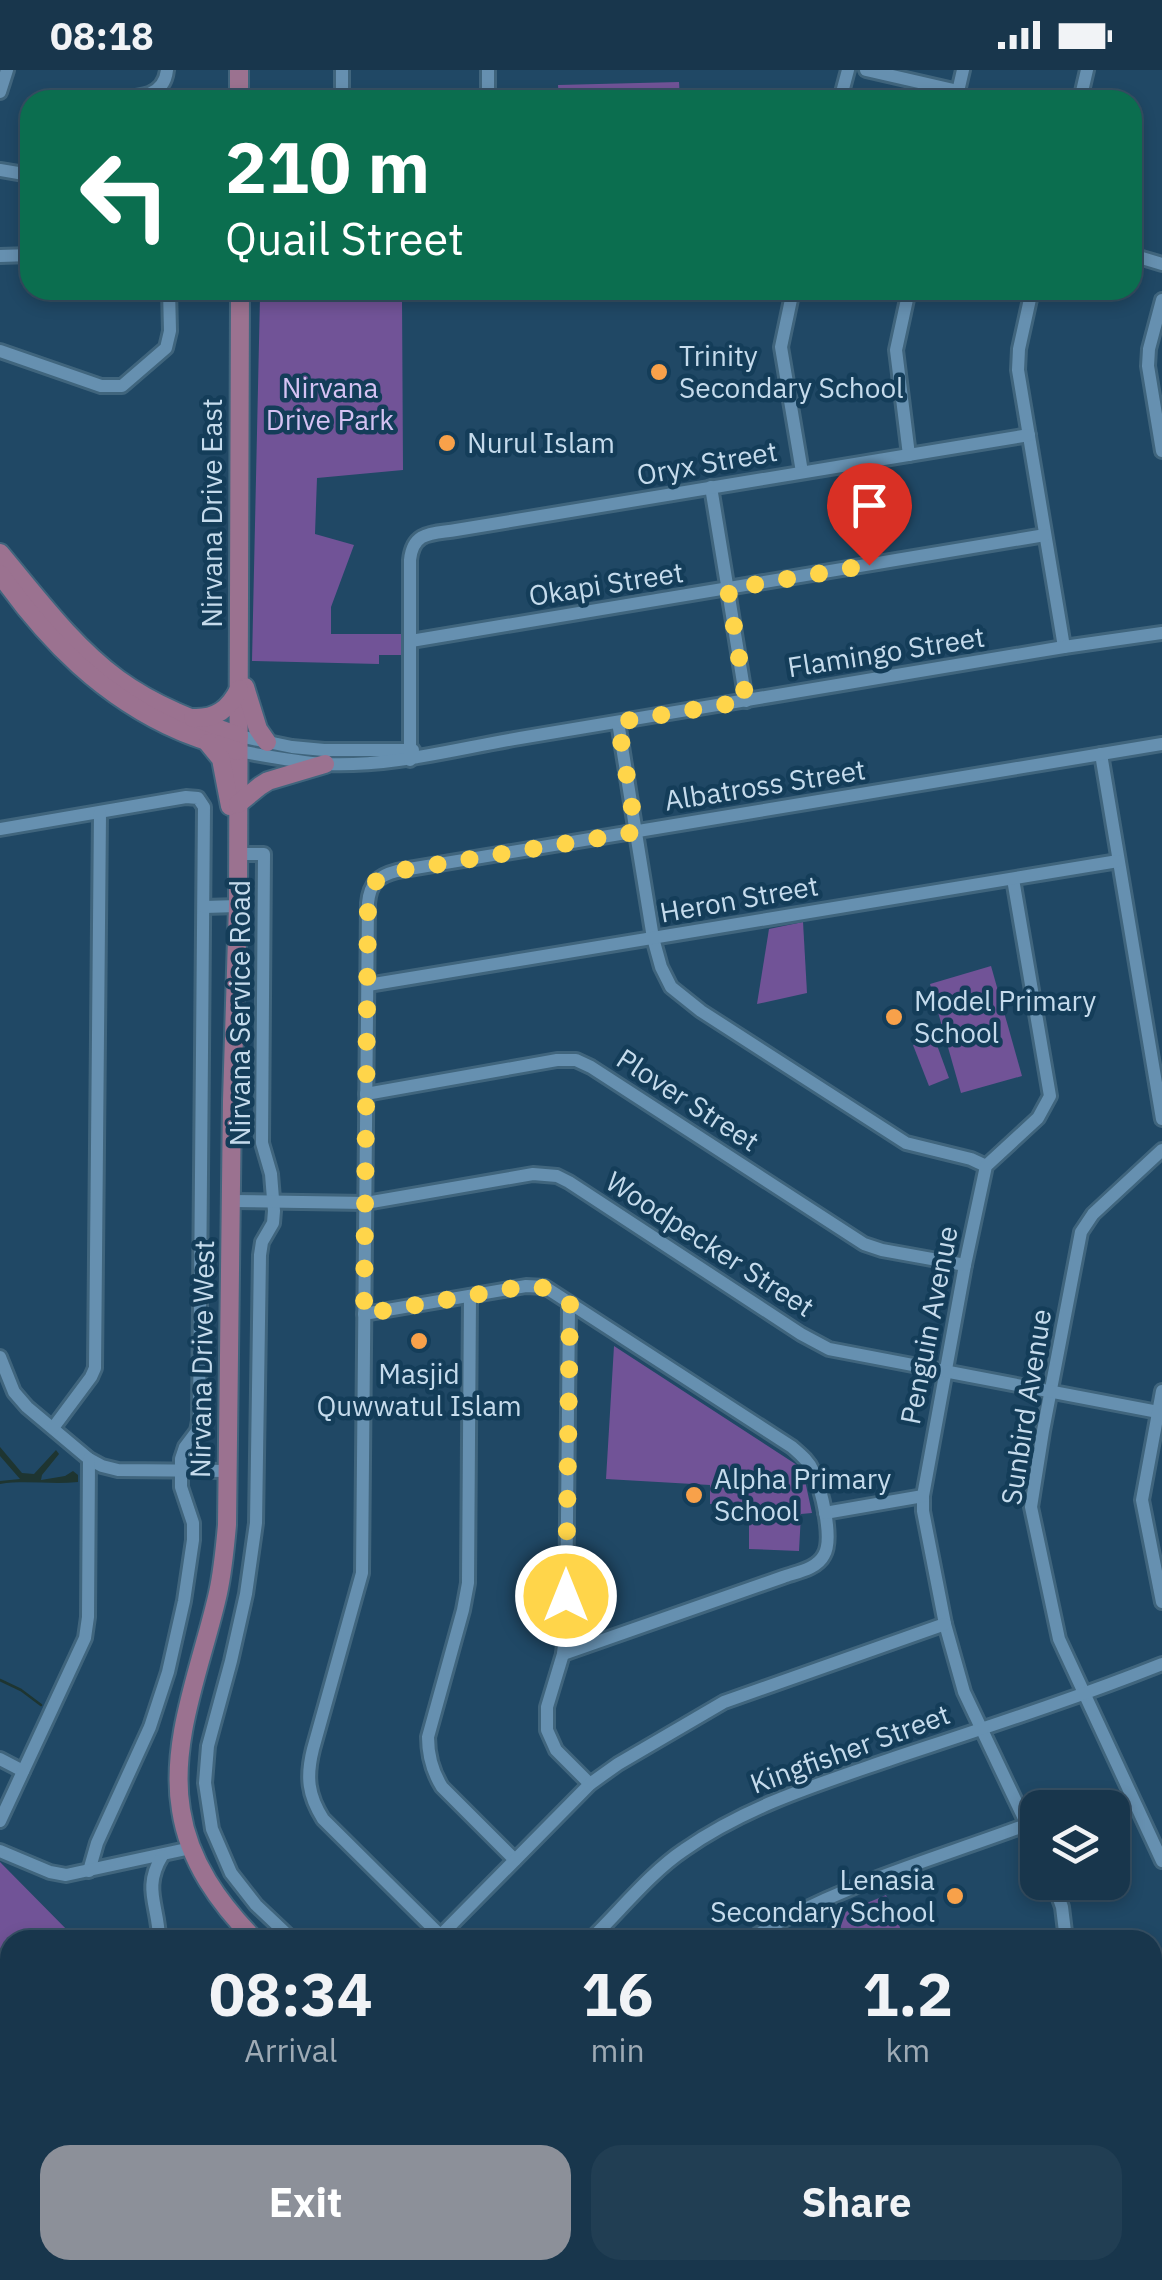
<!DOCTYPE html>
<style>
body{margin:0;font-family:"IBM Plex Sans",sans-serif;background:#213e53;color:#f1f3f6;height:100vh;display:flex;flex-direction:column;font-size:38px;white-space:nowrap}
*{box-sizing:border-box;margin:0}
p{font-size:32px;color:#9fabb5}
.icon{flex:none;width:55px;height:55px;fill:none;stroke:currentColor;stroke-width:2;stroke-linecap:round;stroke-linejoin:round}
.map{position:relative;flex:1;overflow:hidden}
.drawer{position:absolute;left:0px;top:1860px;width:1162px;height:350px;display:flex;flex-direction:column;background:#18364c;border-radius:30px 30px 0 0;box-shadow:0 5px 15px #0003,0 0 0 2px #365064}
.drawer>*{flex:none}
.guide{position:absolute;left:20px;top:20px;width:1122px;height:210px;border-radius:30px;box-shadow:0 5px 15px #0003,0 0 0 2px #365064;background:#0b6e4f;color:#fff;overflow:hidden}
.controls{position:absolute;left:1020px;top:1720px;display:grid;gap:20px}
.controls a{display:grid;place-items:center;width:110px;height:110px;border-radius:20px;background:#18364c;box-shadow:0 5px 15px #0003,0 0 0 2px #365064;font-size:50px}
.pin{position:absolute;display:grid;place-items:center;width:85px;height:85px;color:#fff;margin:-102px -42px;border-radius:50% 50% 50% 0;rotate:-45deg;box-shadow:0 0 10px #0007}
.pin .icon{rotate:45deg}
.me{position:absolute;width:110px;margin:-55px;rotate:0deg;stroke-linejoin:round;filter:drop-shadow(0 0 8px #0008)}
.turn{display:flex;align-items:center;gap:35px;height:210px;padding:0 40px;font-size:45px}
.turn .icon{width:130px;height:130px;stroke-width:2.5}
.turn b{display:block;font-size:70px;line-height:85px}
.eta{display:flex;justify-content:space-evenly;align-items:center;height:170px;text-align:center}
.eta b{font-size:60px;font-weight:700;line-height:70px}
.action{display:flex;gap:20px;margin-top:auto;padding:20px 40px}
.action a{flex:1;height:115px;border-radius:30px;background:#8c9099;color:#fff;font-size:40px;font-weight:700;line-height:115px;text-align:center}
.action a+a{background:#213e53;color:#f1f3f6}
.status{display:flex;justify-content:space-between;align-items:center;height:70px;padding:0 50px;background:#18364c;direction:ltr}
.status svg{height:28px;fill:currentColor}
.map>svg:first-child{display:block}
.green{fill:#715397}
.water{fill:#1e3531}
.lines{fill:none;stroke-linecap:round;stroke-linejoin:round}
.stream{stroke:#1e3531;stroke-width:2.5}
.minor-casing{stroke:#40657d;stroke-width:18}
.major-casing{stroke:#40657d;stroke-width:22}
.minor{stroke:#6690b0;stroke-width:12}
.major{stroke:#9b7290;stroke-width:18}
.route{stroke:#ffd54a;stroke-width:18;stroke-dasharray:0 32.4}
.poi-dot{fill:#f8a14a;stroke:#143d59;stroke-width:4}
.labels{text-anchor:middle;stroke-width:9;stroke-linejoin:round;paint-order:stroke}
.poi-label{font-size:28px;fill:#c5dbec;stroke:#143d59;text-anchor:start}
.park-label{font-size:28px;fill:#d5c2f3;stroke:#143d59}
.street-label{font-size:28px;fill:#c5dbec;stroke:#143d59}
</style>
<div class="status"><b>08:18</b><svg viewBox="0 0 49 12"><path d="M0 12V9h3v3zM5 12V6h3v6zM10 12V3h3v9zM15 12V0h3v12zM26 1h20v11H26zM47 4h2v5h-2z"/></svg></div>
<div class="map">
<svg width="1162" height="2210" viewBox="0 0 1162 2210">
<rect width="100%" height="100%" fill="#204865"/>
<g class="green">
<polygon points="679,12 680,30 559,30 558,15"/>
<polygon points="260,226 402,229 403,400 317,408 315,464 354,475 331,537 331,564 403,564 405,585 379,585 379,594 252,591"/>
<polygon points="803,852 807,923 757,934 769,859"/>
<polygon points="991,896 1022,1006 961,1023 930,914"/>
<polygon points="934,967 949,1008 929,1016 913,975"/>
<polygon points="614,1276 797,1395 804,1406 812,1443 801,1444 799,1481 749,1479 749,1434 710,1434 710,1415 606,1409"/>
<polygon points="0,1792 77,1870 10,1870 10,2200 349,2200 351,2203 335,2210 329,2208 326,2210 0,2210"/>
<polygon points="886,1825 902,1862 884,1870 846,1870 836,1846"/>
<polygon points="361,2200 564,2200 574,2210 368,2210"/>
</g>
<path class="water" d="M0 1377 22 1403 34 1404 56 1380 59 1384 42 1405 41 1410 65 1406 73 1401 78 1405V1412C52 1415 26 1410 0 1414V1411L20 1409 0 1386Z"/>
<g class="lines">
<polyline class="stream" points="0,1610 21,1620 41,1635"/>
<g class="minor-casing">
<g id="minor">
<polyline points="866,0 958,21"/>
<polyline points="0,22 7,0"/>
<path d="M91 30C118 24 163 37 167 0"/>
<polyline points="342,30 342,0"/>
<polyline points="488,30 488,0"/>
<polyline points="840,30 848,0"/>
<polyline points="956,30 963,0"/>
<polyline points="1080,30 1087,0"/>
<polyline points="0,100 30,105"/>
<polyline points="1132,185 1162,194"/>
<polyline points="0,186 30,185"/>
<polyline points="364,220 442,220"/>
<polyline points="793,220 781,277 802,402"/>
<polyline points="1032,220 1019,279 1018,300 1064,577"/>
<polyline points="1162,230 1149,279 1148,296 1162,381"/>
<polyline points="0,281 101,316 122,316 166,278 170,261 169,220"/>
<polyline points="909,385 896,280 909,220"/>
<polyline points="711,417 746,631"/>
<polyline points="411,571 1045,465"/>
<polyline points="618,652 653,868 661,897 671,917 701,941 906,1073 971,1089 986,1096"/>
<polyline points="239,666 292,677 324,680 413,680"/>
<path d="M238 681C267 686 296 692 325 694 391 697 455 679 520 668L1064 577 1162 563"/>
<polyline points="1101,684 1162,1049"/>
<path d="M410 690V490C413 461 432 464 456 460L1029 365"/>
<polyline points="0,759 186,727 198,728 204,737 199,1351 197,1361 185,1377 181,1389 181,1417 193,1453 193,1470 184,1531 168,1602 150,1657 97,1773 89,1801"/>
<polyline points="238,784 264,784 262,1073 271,1104 274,1141 273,1153 262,1172 260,1185 256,1453 246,1524 231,1591 208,1676 205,1713 212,1759 231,1803 256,1835 293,1870"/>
<polyline points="1013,809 1050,1026 1038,1048 986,1096 965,1195 923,1426 923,1441 945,1554 964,1622 1038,1778"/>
<polyline points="204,837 238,836"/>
<polyline points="368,915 1118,791"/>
<polyline points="366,1024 557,990 576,990 591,997 864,1174 882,1180 965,1195"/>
<polyline points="1162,1080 1093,1144 1081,1162 1043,1361 1031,1437 1059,1569 1162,1791"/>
<polyline points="232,1131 366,1133 533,1104 557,1106 569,1112 801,1264 829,1279 1158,1342"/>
<path d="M470 1226 468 1513 463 1540 428 1667C428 1686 432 1701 442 1717L515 1790"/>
<polyline points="569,1234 566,1555 563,1584 547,1637 547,1660 556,1680 590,1714"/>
<path d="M364 1244 526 1216 545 1217 792 1377C800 1384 809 1391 813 1401 821 1418 834 1468 824 1485 817 1499 797 1502 783 1507L563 1584"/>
<polyline points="0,1287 14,1322 27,1337 89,1389 102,1396 118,1400 229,1401"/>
<polyline points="1162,1321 1142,1430 1162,1532"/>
<polyline points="53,1358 91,1307 95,1298 100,743"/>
<polyline points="825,1443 923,1426"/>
<polyline points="0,1689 23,1701"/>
<polyline points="0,1751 85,1568 88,1547 89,1389"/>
<polyline points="0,1781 50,1802 66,1805 191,1778"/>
<polyline points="1053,1812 1062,1837 1066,1870"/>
<polyline points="441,1865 590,1714 618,1694 724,1632 945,1554"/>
<path d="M159 1870C159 1836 142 1819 162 1786"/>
<path d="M445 1870 323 1749C308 1725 306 1707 313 1679L362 1503 368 833C370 813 378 806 397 801L1162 674"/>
<path d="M590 1870C619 1842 651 1802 684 1780 748 1735 822 1713 894 1688 984 1658 1074 1629 1162 1594"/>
<path d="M749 1870C834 1816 933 1790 1026 1755"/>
<polyline points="624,2200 634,2210"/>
<polyline points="770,2200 780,2210"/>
<polyline points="922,2200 932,2210"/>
<polyline points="1073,2200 1083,2210"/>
</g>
</g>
<g class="major-casing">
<g id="major">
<polyline points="239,0 239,30"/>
<path d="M240 220 238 836 232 1031 227 1455C225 1477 223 1500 218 1523 203 1591 169 1670 181 1740 189 1792 219 1833 255 1870"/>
<path d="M0 483C37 527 72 575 118 609 155 636 196 651 239 666"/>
<path d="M0 504C47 571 104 628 180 661 198 669 219 675 238 681"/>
<polyline points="245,617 258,659 267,672"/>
<path d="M193 648C216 649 229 639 239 619"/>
<polyline points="208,673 221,689 230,736"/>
<polyline points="238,734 260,716 268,711 325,694"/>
<polyline points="583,2200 593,2210"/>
</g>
</g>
<use href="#minor" class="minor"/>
<use href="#major" class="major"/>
</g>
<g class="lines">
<path class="route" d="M566 1526 570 1234 545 1218 526 1216 364 1244 368 833C370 813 378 806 397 801L636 762 618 652 746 631 728 519 869 495"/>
</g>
<g class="poi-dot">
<circle cx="659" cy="302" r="10"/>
<circle cx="447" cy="373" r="10"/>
<circle cx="894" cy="947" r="10"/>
<circle cx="419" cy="1271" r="10"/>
<circle cx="694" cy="1425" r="10"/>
<circle cx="955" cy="1826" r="10"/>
</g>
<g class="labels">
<g class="poi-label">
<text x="679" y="296">Trinity<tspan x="679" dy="32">Secondary School</tspan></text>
<text x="467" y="383">Nurul Islam</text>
<text x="914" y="941">Model Primary<tspan x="914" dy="32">School</tspan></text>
<text x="419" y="1314" text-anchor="middle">Masjid<tspan x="419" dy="32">Quwwatul Islam</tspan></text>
<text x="714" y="1419">Alpha Primary<tspan x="714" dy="32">School</tspan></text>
<text x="935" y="1820" text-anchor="end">Lenasia<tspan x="935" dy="32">Secondary School</tspan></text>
</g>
<g class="park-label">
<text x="330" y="328">Nirvana<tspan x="330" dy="32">Drive Park</tspan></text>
</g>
<g class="street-label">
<text transform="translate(707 393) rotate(-10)" y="10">Oryx Street</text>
<text transform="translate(212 443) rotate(-90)" y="10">Nirvana Drive East</text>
<text transform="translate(606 514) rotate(-9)" y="10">Okapi Street</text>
<text transform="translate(886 582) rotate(-9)" y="10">Flamingo Street</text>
<text transform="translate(765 715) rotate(-9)" y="10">Albatross Street</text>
<text transform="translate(739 829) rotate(-10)" y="10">Heron Street</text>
<text transform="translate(240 943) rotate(-90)" y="10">Nirvana Service Road</text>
<text transform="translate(688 1030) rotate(33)" y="10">Plover Street</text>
<text transform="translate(710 1174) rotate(33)" y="10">Woodpecker Street</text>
<text transform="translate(929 1255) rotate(-79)" y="10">Penguin Avenue</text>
<text transform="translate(202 1289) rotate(-89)" y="10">Nirvana Drive West</text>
<text transform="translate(1026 1337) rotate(-81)" y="10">Sunbird Avenue</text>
<text transform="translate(850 1679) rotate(-20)" y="10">Kingfisher Street</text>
</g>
</g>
</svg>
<div class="controls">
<a><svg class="icon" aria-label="layers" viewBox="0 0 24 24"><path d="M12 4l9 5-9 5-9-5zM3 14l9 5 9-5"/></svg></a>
</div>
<div class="pin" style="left:869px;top:495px;background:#d93025"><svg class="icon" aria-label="arrive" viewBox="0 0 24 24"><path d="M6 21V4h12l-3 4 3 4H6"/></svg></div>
<svg class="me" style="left:566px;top:1526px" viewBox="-20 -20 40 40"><circle r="17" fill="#ffd54a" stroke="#fff" stroke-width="3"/><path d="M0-11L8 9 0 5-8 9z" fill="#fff"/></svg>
<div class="guide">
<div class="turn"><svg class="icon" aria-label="left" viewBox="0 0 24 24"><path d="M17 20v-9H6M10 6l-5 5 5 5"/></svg><div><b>210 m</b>Quail Street</div></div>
</div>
<section class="drawer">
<div class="eta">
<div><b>08:34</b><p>Arrival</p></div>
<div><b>16</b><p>min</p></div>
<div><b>1.2</b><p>km</p></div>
</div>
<div class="action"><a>Exit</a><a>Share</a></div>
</section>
</div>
